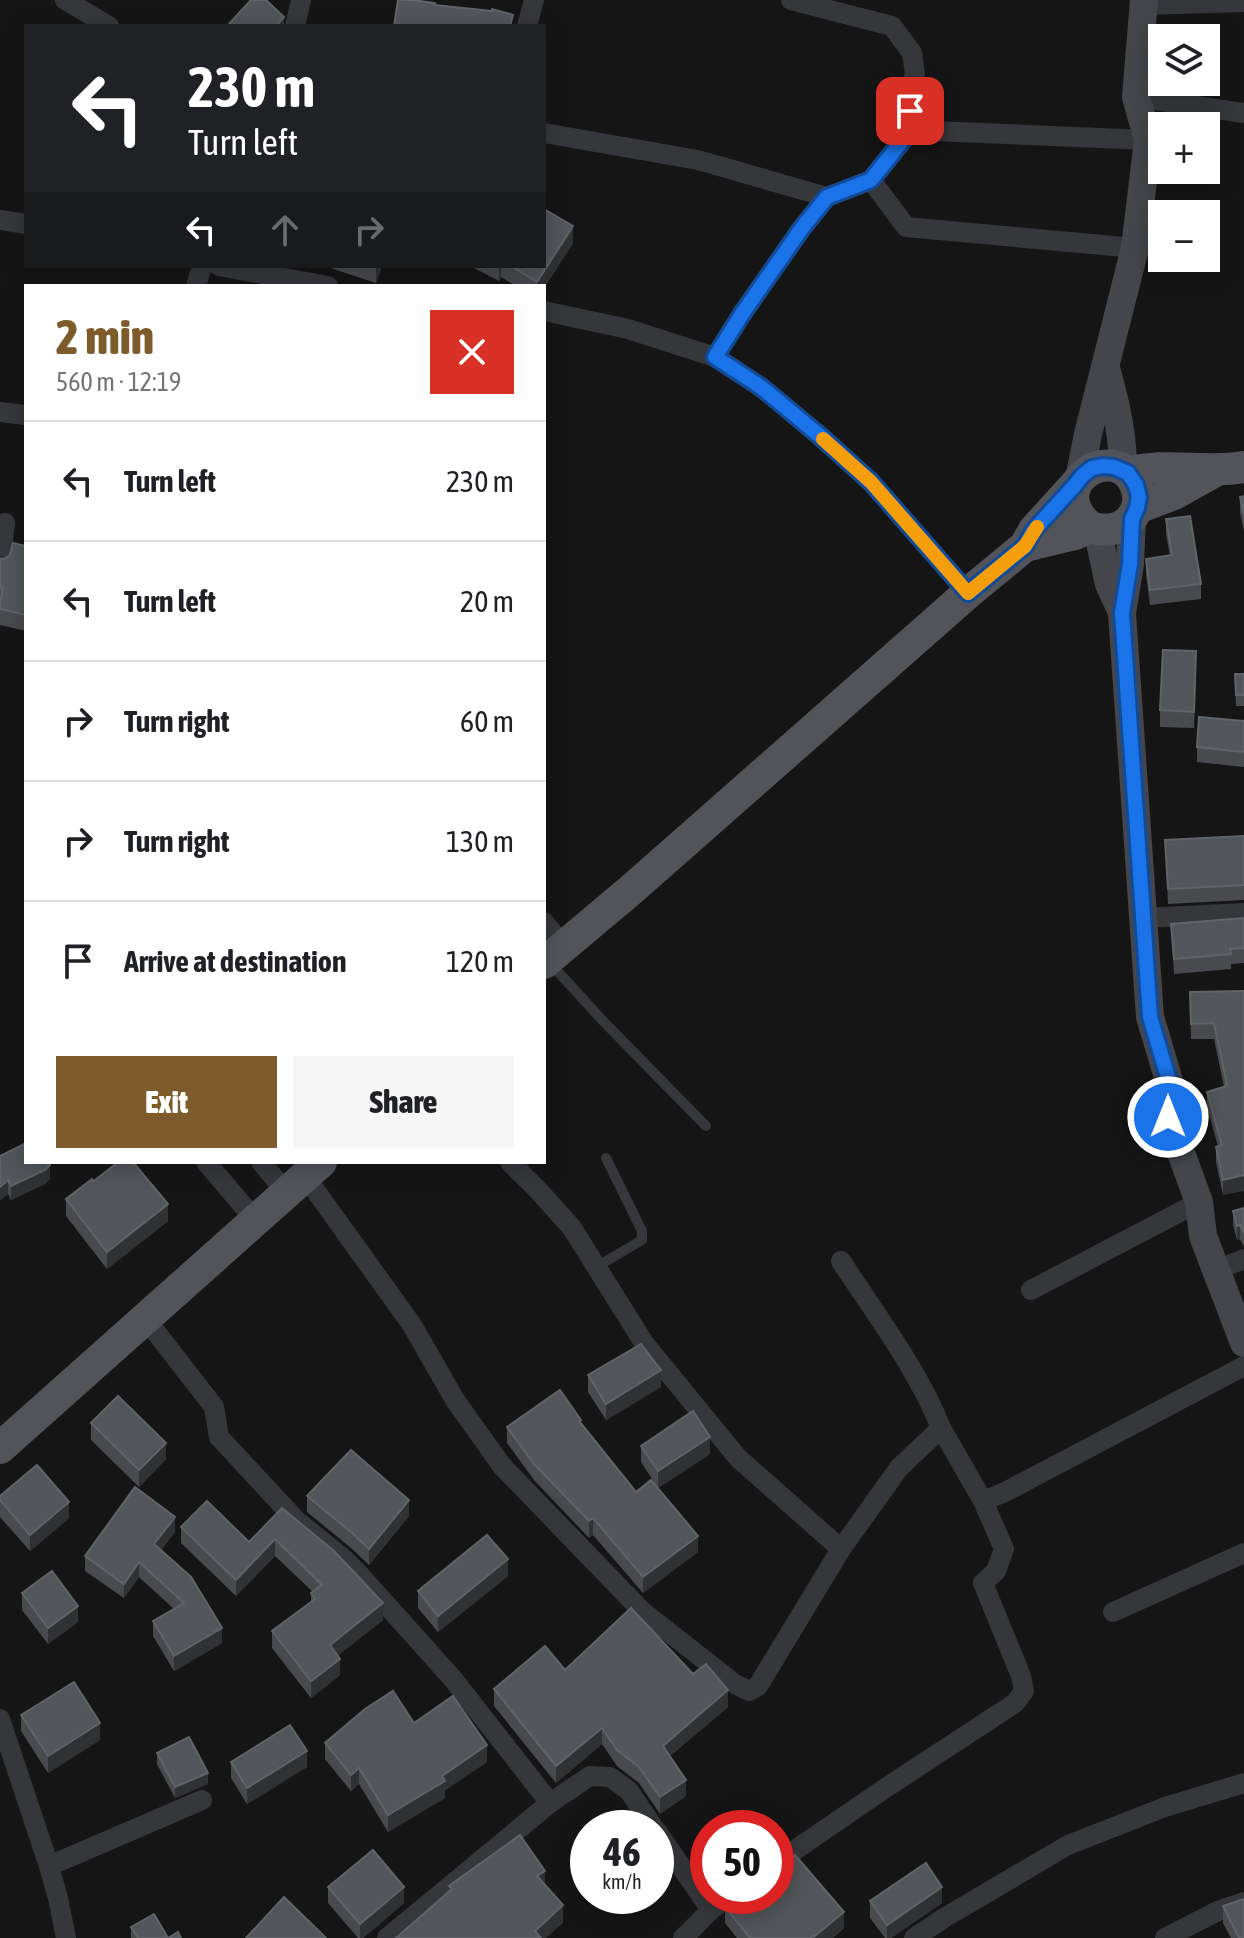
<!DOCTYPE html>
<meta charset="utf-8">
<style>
body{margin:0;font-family:"Asap Condensed",sans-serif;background:#f6f6f6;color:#202124;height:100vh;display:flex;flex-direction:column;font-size:30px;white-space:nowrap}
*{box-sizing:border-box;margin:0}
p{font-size:26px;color:#757577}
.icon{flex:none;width:44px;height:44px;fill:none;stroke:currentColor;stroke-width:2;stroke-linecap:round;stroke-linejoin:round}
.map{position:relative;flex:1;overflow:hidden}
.panel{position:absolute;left:24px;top:284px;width:522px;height:880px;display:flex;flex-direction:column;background:#fff;border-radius:0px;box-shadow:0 4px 20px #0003}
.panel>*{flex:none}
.hud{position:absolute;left:24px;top:24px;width:522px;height:244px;border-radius:0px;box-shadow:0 4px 20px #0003;background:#202124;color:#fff;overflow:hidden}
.fabs{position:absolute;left:1148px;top:24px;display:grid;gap:16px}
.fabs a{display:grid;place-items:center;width:72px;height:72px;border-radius:0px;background:#fff;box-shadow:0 4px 20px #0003;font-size:40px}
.speed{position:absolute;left:570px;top:1810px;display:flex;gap:16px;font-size:40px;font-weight:700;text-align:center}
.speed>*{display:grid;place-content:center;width:104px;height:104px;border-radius:50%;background:#fff;box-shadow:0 4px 20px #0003;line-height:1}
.speed small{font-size:20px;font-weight:400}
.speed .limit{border:12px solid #d22;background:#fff;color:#111}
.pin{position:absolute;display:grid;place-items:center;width:68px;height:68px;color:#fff;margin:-34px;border-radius:16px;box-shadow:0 4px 12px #0006}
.me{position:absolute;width:88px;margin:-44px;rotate:0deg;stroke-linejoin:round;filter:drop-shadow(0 0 6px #0008)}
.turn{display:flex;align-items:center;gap:28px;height:168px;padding:0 32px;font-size:36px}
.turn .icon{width:104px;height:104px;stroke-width:2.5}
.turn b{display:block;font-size:56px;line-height:68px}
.lanes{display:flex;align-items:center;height:76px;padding:0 32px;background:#0003;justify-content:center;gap:40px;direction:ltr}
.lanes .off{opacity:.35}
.round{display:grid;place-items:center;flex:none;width:84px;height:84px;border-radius:0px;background:#f6f6f6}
.overview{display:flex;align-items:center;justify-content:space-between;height:136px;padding:0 32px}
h1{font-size:48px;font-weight:800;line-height:60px;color:#7e5b2b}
.button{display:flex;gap:16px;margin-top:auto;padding:16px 32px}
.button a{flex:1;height:92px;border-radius:0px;background:#7e5b2b;color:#fff;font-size:32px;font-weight:800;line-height:92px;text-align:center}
.button a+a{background:#f6f6f6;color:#202124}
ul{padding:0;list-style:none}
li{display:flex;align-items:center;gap:24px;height:120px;padding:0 32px;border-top:2px solid #e0e0e0}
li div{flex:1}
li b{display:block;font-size:30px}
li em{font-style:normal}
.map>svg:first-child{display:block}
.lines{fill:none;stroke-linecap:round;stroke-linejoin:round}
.service{stroke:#36373b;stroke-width:10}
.minor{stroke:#36373b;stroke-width:20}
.secondary{stroke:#44464b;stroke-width:28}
.primary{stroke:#52545a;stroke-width:32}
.wall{fill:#484a4e}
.shaded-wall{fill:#2f3133}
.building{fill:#525559;stroke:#606368;stroke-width:2}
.route-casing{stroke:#114b97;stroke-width:20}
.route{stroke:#1a73e8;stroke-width:14}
.slow{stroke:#f59e0b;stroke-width:14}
</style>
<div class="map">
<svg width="1244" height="1938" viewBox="0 0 1244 1938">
<rect width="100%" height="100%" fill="#151516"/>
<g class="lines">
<g class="service">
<polyline points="550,963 604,1022 706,1126"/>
<polyline points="596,1267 642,1240 642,1231 606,1158"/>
</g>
<g class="minor">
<polyline points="65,0 109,26"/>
<polyline points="1144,5 1244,2"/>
<polyline points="295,26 301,0"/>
<polyline points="527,26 534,0"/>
<polyline points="1136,97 1244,113"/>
<polyline points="911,130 1148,140"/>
<polyline points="544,133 698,160 827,197"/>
<polyline points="871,180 906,227 1135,248"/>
<polyline points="0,220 26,224"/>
<polyline points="219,266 328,286"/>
<polyline points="196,286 202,266"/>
<polyline points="544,311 628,329 715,357 761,387 820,436 871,482 968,593"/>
<polyline points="715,357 742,314 802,228 827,197 871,180 911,130 909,91 915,74 912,53 892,26 791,0"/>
<polyline points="0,412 26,415"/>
<polyline points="0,563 5,523"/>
<polyline points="1144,918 1244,913"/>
<polyline points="544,922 563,946"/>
<polyline points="206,1162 256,1221"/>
<polyline points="261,1162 287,1193"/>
<polyline points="510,1162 538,1190 572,1228 644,1343 738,1458 841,1549"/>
<polyline points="305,1176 412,1325 455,1400 502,1466 642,1611 735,1684 749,1691 758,1686 841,1549 899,1468 941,1428 983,1501 1005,1492 1244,1366"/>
<path d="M841 1261C876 1315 917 1368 941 1428"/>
<polyline points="1216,1270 1244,1259"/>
<polyline points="1031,1290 1199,1202"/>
<polyline points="145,1318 214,1407 219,1437 297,1521 343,1558 358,1573 453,1679 550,1803"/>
<polyline points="1113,1612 1244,1553"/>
<polyline points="0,1719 49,1866 58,1898 66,1938"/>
<polyline points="656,1830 711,1910"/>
<polyline points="776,1863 887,1787 1015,1703 1024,1691 1021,1676 983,1583 996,1571 1004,1549 983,1501"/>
<polyline points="49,1866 202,1800"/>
<polyline points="387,1938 550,1803 590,1776 610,1777 629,1791 654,1828"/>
<polyline points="683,1938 711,1910 730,1896"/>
<polyline points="914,1938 944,1918 1068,1845 1165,1807 1244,1783"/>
<polyline points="1165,1938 1218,1911 1244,1902"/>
</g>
<g class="secondary">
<path d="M1107 372C1116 404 1123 435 1123 469"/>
<polyline points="1079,479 1088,434 1135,248 1148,140 1136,97 1144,0"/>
<polyline points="1132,519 1130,564 1122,613 1150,1017 1170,1084 1168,1117 1199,1202 1203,1236 1244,1343"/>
<polyline points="1097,529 1109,584 1122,612"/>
</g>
<g class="primary">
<path d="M1128 473C1166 462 1206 474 1244 467"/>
<polyline points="1137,508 1174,494 1217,470"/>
<path d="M1025 546 1075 534 1090 527C1112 534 1133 527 1138 503 1139 495 1137 487 1133 480 1110 442 1042 486 1090 527"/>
<polyline points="544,963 632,889 968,593 1025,546 1034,530 1075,485"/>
<polyline points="0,1448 321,1162"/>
</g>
</g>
<g class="wall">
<polygon points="573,243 544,288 544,286 516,286 501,277 499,281 470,266 544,266"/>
<polygon points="324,266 382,266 376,283"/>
<polygon points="1244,496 1244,531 1240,512 1240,497"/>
<polygon points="1166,519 1201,584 1201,599 1150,605 1146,574 1146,559 1170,556 1166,534"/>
<polygon points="26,546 26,631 0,625 0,559 4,559"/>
<polygon points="1196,667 1194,728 1160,727 1160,710"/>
<polygon points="1235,674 1244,674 1244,706 1236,706"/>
<polygon points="1244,721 1244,767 1197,762 1197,747"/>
<polygon points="1244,836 1244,900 1168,904 1165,840"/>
<polygon points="1244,918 1244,963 1231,964 1231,969 1174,974 1171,924"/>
<polygon points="1244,991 1223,1195 1216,1162 1216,1147 1218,1146 1207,1107 1207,1092 1224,1087 1214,1039 1191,1039 1190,992"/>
<polygon points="0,1156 50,1179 45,1184 11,1200 8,1194"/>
<polygon points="94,1181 168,1221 107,1269 66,1216 66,1199"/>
<polygon points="1244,1208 1244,1247 1240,1239 1237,1240 1233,1225 1233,1211"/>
<polygon points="588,1375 661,1387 606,1420 588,1392"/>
<polygon points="581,1422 636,1492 698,1552 643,1593 593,1535 589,1538 534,1480 507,1443 507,1427"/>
<polygon points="91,1423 166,1459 139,1487 91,1440"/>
<polygon points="641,1446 710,1454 658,1488 641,1462"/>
<polygon points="0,1496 69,1518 30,1551 0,1517"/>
<polygon points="307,1496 409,1516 369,1565 351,1548 307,1512"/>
<polygon points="282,1508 383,1620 338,1655 340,1675 311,1698 272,1648 272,1631 311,1602 311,1593 313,1592 275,1556 236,1596 181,1543 181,1527 249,1542"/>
<polygon points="175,1532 161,1550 222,1643 174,1671 153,1636 153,1621 174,1609 139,1577 124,1598 85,1571 85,1556"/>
<polygon points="508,1576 438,1632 418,1608 418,1591"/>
<polygon points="22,1593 78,1622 48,1644 22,1610"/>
<polygon points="565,1670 693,1674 728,1707 670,1756 686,1796 660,1814 639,1783 617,1766 602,1744 556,1783 494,1706 494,1689"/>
<polygon points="21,1715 100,1740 48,1773 21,1731"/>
<polygon points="325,1743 487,1762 445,1790 445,1798 388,1832 359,1784 351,1791 325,1759"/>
<polygon points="157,1753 208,1784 175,1798 157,1764"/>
<polygon points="231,1762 307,1767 247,1804 231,1778"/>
<polygon points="328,1887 404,1903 363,1938 358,1938 328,1903"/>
<polygon points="870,1901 942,1903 891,1938 885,1938 870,1918"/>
<polygon points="1223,1906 1244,1938 1231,1938 1223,1923"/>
<polygon points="725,1907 844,1928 833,1938 737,1938 725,1923"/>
<polygon points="131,1927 168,1938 181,1938 131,1938"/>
</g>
<g class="shaded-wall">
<polygon points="284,17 284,26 276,26"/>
<polygon points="573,226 573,243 544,288 544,286 537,286 537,282"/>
<polygon points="376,266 382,266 376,283"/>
<polygon points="499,266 501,266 501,277 499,281"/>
<polygon points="50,1165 50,1179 45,1184 11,1200 11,1186"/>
<polygon points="1244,1175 1244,1191 1223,1195 1223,1180"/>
<polygon points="8,1180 8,1194 0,1201 0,1187"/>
<polygon points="168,1204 168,1221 107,1269 107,1252"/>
<polygon points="1240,1225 1240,1239 1237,1240 1237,1226"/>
<polygon points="661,1370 661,1387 606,1420 606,1404"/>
<polygon points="710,1437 710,1454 658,1488 658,1471"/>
<polygon points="166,1443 166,1459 139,1487 139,1470"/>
<polygon points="409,1500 409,1516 369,1565 369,1549"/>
<polygon points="69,1502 69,1518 30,1551 30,1535"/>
<polygon points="175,1517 175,1532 154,1558 154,1544"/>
<polygon points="593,1518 593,1535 589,1538 589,1521"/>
<polygon points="698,1536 698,1552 643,1593 643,1577"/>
<polygon points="275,1539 275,1556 236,1596 236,1580"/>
<polygon points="508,1559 508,1576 438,1632 438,1616"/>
<polygon points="139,1562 139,1577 124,1598 124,1584"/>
<polygon points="383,1603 383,1620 330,1662 330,1645"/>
<polygon points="78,1606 78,1622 48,1644 48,1628"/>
<polygon points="222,1628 222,1643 174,1671 174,1656"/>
<polygon points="340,1659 340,1675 311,1698 311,1681"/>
<polygon points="728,1690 728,1707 663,1762 663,1746"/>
<polygon points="100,1723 100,1740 48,1773 48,1756"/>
<polygon points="602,1728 602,1744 556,1783 556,1766"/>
<polygon points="487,1745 487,1762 445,1790 445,1798 388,1832 388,1815 442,1776"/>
<polygon points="307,1751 307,1767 247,1804 247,1788"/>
<polygon points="359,1768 359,1784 351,1791 351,1775"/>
<polygon points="208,1773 208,1784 175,1798 175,1787"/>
<polygon points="686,1780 686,1796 660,1814 660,1797"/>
<polygon points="545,1871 545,1888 537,1876"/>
<polygon points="404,1887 404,1903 363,1938 360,1938 360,1924"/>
<polygon points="942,1887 942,1903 891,1938 887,1938 887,1925"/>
<polygon points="563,1905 563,1923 546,1938 535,1938 535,1931"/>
<polygon points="844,1912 844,1928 833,1938 815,1938 815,1936"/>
</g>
<g class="building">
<polygon points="251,0 266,0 284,17 276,26 227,26"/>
<polygon points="398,0 412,0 435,3 434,5 492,11 492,9 513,15 510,26 394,26"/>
<polygon points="544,209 573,226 537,282 511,266 544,266"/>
<polygon points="1244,496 1244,515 1240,497"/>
<polygon points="1190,516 1201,584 1150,590 1146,559 1172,555 1166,519"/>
<polygon points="13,543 26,546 26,615 0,609 0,603 3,589 0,588 0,559 4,559 10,555"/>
<polygon points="1163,650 1196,651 1194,712 1160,710"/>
<polygon points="1235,674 1244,674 1244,695 1236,695"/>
<polygon points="1199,717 1244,721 1244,752 1197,747"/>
<polygon points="1244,836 1244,885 1168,889 1165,840"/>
<polygon points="1244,918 1244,948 1230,949 1231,954 1174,959 1171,924"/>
<polygon points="1244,991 1244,1175 1223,1180 1216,1147 1222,1145 1207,1092 1227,1086 1214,1023 1191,1024 1190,992"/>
<polygon points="26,1143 26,1162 48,1162 50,1165 45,1170 11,1186 8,1180 0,1187 0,1156"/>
<polygon points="118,1162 133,1162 168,1204 107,1252 66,1199 92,1179 94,1181"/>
<polygon points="1244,1208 1244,1233 1240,1225 1237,1226 1233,1211"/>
<polygon points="641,1344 661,1370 606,1404 588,1375"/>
<polygon points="560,1390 581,1420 579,1421 636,1492 651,1480 698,1536 643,1577 593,1518 589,1521 534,1464 507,1427"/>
<polygon points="118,1396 166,1443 139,1470 91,1423"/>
<polygon points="693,1411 710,1437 658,1471 641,1446"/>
<polygon points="351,1450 409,1500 369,1549 351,1532 307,1496"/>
<polygon points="37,1465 69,1502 30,1535 0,1500 0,1496"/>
<polygon points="135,1487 175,1517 154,1544 191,1577 222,1628 174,1656 153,1621 184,1603 139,1562 124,1584 85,1556"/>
<polygon points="207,1501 249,1542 282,1508 334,1551 383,1603 330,1645 340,1659 311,1681 272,1631 315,1599 311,1593 322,1585 275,1539 236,1580 181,1527"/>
<polygon points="487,1535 508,1559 438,1616 418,1591"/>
<polygon points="52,1571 78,1606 48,1628 22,1593"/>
<polygon points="631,1608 693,1674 706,1664 728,1690 663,1746 686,1780 660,1797 639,1767 617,1750 602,1728 556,1766 494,1689 545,1646 565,1670"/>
<polygon points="74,1682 100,1723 48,1756 21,1715"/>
<polygon points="393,1691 414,1723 453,1696 487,1745 442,1776 445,1781 388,1815 359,1768 351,1775 325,1743 365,1709"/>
<polygon points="290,1725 307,1751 247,1788 231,1762"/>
<polygon points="189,1737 208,1773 175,1787 157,1753"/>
<polygon points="520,1835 545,1871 537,1876 563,1905 535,1931 541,1938 396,1938 452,1889 449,1886"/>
<polygon points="373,1850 404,1887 360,1924 328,1887"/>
<polygon points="795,1855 844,1912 815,1936 814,1935 810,1938 750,1938 725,1907 739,1896 776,1896 776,1872"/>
<polygon points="926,1863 942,1887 887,1925 870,1901"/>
<polygon points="284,1897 326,1938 246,1938"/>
<polygon points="1244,1899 1244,1938 1239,1938 1223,1906"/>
<polygon points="154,1914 168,1938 178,1932 181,1938 138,1938 131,1927"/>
</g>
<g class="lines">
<g class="route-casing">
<polyline id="route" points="910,111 911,130 871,180 827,197 802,228 742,314 715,357 761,387 820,436 871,482 968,593 1025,546 1034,530 1075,485 1082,476 1092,468 1103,466 1114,467 1128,473 1136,485 1139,497 1137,508 1132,519 1130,564 1122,613 1150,1017 1170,1084 1168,1117"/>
</g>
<use href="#route" class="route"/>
<polyline class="slow" points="823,439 871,482 968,593 1025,546 1037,527"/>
</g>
</svg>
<div class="fabs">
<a><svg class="icon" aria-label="layers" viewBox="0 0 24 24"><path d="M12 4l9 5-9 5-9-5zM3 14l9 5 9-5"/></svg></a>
<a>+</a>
<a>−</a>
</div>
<div class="speed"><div>46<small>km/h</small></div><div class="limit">50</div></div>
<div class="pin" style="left:910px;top:111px;background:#d93025"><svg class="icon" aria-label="arrive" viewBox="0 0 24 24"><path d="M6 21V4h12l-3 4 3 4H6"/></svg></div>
<svg class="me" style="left:1168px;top:1117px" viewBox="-20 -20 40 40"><circle r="17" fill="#1a73e8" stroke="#fff" stroke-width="3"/><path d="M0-11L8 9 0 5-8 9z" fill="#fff"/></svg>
<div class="hud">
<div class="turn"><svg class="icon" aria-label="left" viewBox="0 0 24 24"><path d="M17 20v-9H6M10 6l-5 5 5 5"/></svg><div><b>230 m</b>Turn left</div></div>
<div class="lanes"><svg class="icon" aria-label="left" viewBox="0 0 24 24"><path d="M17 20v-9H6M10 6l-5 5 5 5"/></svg><svg class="icon off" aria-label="ahead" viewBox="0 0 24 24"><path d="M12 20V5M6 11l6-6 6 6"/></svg><svg class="icon off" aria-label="right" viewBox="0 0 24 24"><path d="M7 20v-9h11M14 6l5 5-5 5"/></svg></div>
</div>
<section class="panel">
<div class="overview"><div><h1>2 min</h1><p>560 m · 12:19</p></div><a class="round" style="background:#d93025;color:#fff"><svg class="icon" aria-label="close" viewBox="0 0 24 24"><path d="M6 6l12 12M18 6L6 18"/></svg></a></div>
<ul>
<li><svg class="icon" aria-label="left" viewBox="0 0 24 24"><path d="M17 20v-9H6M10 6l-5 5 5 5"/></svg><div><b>Turn left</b></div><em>230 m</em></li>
<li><svg class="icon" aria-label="left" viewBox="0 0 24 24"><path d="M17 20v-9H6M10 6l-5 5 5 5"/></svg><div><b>Turn left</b></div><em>20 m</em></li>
<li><svg class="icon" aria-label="right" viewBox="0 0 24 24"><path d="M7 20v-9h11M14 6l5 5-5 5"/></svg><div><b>Turn right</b></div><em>60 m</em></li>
<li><svg class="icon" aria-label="right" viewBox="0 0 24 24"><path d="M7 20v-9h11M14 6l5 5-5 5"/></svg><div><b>Turn right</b></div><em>130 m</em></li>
<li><svg class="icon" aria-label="arrive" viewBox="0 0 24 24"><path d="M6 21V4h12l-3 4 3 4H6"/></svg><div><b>Arrive at destination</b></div><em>120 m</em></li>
</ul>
<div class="button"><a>Exit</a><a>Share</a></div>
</section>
</div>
